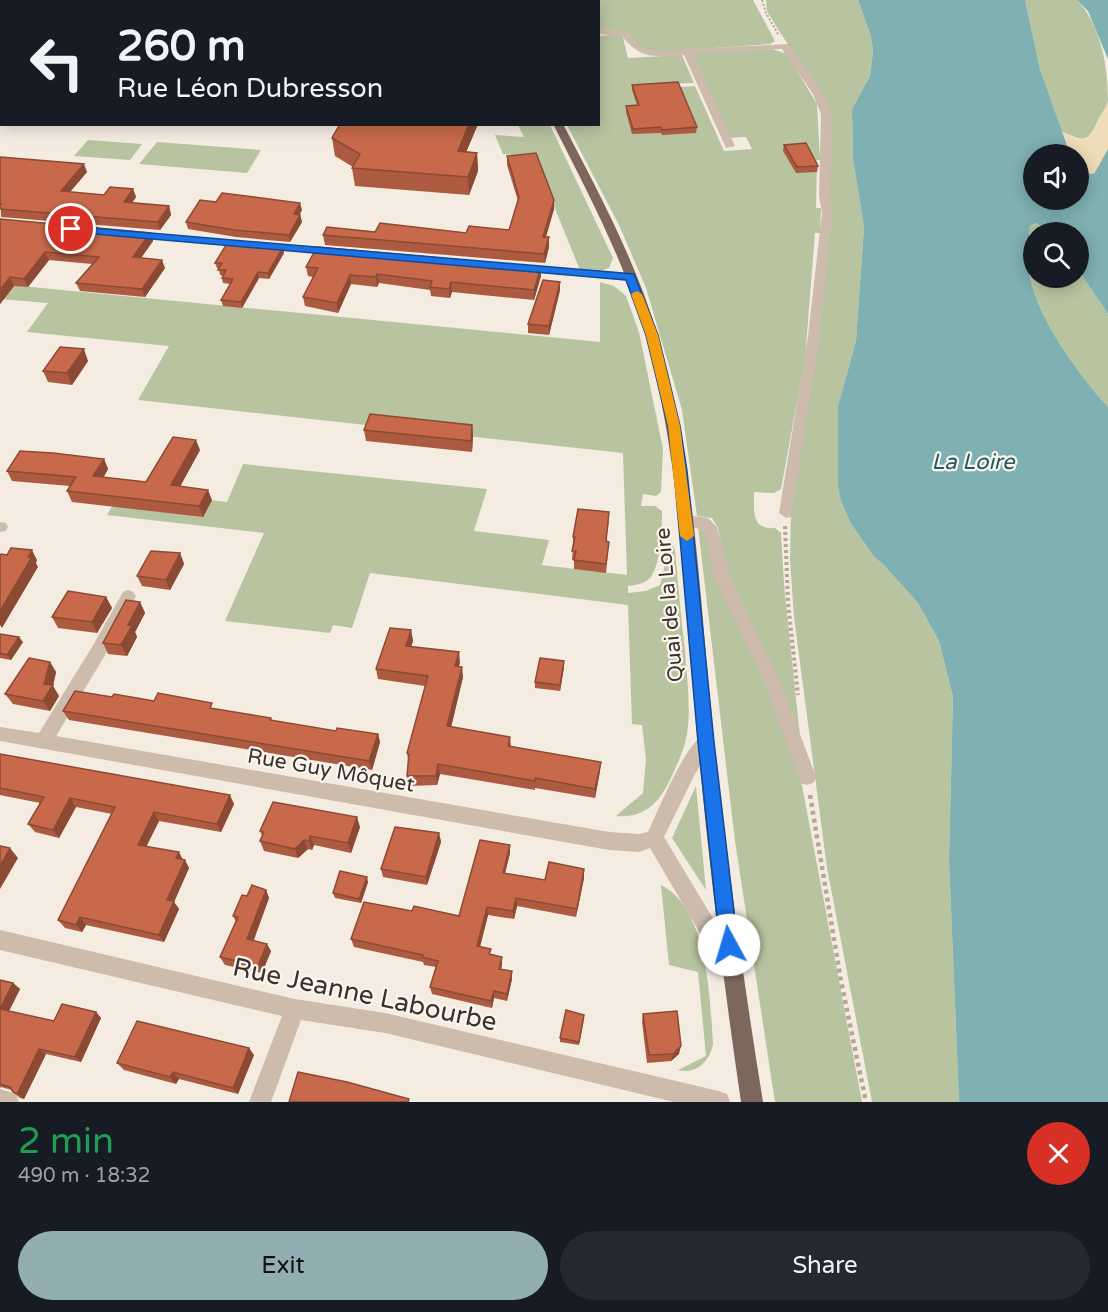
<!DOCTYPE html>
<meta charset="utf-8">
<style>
body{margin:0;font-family:"Varela Round",sans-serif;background:#242831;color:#f1f3f6;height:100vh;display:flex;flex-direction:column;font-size:22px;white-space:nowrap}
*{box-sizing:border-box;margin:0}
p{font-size:20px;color:#9ea1a6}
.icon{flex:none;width:33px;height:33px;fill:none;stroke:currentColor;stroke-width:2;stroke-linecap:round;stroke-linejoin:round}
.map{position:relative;height:1102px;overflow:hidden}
.sheet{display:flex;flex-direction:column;background:#171b24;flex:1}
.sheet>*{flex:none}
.guide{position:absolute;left:0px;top:0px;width:600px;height:126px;box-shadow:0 3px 15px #0003;background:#171b24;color:#f1f3f6;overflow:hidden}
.fabs{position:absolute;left:1023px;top:144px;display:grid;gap:12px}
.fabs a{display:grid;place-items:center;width:66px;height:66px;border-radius:50%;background:#171b24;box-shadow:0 3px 15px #0003;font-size:30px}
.pin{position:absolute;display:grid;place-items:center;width:51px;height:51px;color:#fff;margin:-26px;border:3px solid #fff;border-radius:50%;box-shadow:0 2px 6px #0007}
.me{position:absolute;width:66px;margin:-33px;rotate:354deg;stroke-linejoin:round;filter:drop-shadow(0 0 4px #0008)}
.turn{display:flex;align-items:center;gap:21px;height:126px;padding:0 18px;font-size:27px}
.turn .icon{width:78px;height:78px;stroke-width:2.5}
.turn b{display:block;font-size:42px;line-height:51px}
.round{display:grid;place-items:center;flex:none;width:63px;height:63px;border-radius:32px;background:#242831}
.head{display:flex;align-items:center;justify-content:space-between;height:102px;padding:0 18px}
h1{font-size:36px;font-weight:600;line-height:45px;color:#1e9e55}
.cta{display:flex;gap:12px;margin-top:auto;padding:12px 18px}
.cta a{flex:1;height:69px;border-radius:36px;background:#92aeb2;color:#111;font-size:24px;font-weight:600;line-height:69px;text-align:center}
.cta a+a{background:#242831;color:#f1f3f6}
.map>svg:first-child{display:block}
.green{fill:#b8c4a0}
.sand{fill:#efdcb8}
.water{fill:#7fb0b2}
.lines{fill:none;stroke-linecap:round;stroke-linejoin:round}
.path-far2{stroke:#b9a596;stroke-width:2;stroke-dasharray:2 2;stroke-linecap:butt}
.path-far1{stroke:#b9a596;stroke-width:4;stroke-dasharray:3 3;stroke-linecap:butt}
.path{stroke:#b9a596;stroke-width:4.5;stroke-dasharray:4 4;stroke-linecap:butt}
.minor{fill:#cdbbac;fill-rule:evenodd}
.major{fill:#7d675c;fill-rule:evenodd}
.wall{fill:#ac5a40}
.shaded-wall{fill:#8c4a34}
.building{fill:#c8694b;stroke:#8c4a34;stroke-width:1.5}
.route{fill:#1a73e8;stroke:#114b97;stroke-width:1.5}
.slow{fill:#f59e0b}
.labels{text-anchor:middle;stroke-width:4.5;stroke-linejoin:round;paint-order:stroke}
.street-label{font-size:21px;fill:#3b302b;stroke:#fbf5ee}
.water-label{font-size:22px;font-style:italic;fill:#1f5a5e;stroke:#fbf5ee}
.near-street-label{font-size:26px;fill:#3b302b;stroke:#fbf5ee}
</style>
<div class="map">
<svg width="1108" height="1102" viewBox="0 0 1108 1102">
<rect width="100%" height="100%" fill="#f4ebe1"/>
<g class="green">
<polygon points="514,0 753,0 775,41 770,44 657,52 642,49 622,32 599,29 598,2"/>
<polygon points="766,0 858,0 871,36 873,51 870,76 852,109 853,159 864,227 856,341 838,406 841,503 851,524 875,558 883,564 918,603 939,641 953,697 949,860 959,1102 872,1102 827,868 794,617 790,560 791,508 831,223 824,98 779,31 767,11"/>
<path d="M1025 0H1077C1101 25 1108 67 1108 101 1107 107 1102 113 1099 118 1095 127 1092 135 1083 140L1062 132 1040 69Z"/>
<path d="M622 34 628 58 682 55 694 83 665 84 666 88 695 86 724 151 752 149 746 137 730 138 690 53 772 49 787 54 817 104 820 160H817L816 208H821L820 233H815L805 359 781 489 774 493 754 492C754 511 751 530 775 528L781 533 784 584 800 736 744 616 725 564 718 528 712 518 697 516 682 410 646 288 619 225 567 125 598 124 599 36Z"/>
<polygon points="518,125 550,125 613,258 609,268 600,271 580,270 534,157 503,154 495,135 524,137"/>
<polygon points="88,140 142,144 130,160 74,156"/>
<polygon points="157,142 261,150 247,173 139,164"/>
<path d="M1036 223 1050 232H1034V278H1078L1079 271 1108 314V407C1078 374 1033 313 1028 267 1027 254 1029 239 1030 226Z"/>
<path d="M600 282 614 286 626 296 639 332 663 449 661 492 656 496 643 494 641 506H655L662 511C662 527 661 566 650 578 644 584 635 585 628 586V593L646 591 660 585 671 540 675 550C678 584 681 617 685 651 687 678 691 707 687 734 685 746 680 758 675 769 663 797 649 819 616 816L643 793 646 759 642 725 632 724 628 605 370 573 352 628 333 625 330 633 225 621 264 533 107 515 122 490 227 502 243 464 487 489 474 531 549 540 542 565 627 575 623 453 138 400 169 346 27 332 48 303 0 299V284L600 342Z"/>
<polygon points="698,527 702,527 797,759 862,1102 775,1102 735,841"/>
<polygon points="696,786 706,890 672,838"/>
<path d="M661 885C708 908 710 998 713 1044 710 1061 696 1075 678 1070L706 1056 698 972 669 965Z"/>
</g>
<path class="sand" d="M1108 103V149L1094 174 1084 173 1079 169 1078 154H1070L1062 132C1096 150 1092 127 1108 103Z"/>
<g class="water">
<path d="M858 0H1025L1040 69 1070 154H1034V200H1078L1079 169 1084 173 1094 174 1108 149V314L1079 271 1078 232H1050L1036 223 1030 226C1029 239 1027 254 1028 267 1033 313 1078 374 1108 407V1102H959L949 860 953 697 939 641 918 603 883 564 875 558 851 524 841 502 838 485V406L856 341 864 227 853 159 852 109 870 76 873 51 871 36Z"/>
<polygon points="1077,0 1108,0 1108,59 1088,11"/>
</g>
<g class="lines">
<polyline class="path-far2" points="762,0 766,13 778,34"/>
<polyline class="path-far1" points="785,526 788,602 798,695"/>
<polyline class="path" points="810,795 841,981 866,1102"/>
<g class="minor">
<polygon points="52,0 60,0 51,2"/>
<rect x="505" y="0" width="8" height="2"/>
<path d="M598 28 628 32 639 46 655 51 788 44C802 65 827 90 831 116 835 148 827 181 832 213L820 336 791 517 786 518 779 513 808 336 822 213 819 196 821 114 813 94 782 49 693 54 735 146 726 148 684 55C656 57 641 60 622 36L598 34Z"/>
<polygon points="2,55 2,61 0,62 0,56"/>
<polygon points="131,231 335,249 341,252 335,255 127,236 127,232"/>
<polygon points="523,266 630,273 636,277 630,281 519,271 519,267"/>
<polygon points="686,515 708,518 717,527 731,579 782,686 816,777 813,783 807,785 801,783 766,686 715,579 703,530 681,524 679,520"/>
<polygon points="0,522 6,523 8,527 6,531 0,532"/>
<path d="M128 590 133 592 136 596 104 657 56 736 609 832 639 834 648 832C660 806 680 757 699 738 703 734 707 735 712 737L715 742 695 774 664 837 738 960 741 967 738 974 731 977 724 974 650 848 639 852 609 850 0 741V727L39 733 92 647 123 592Z"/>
<polygon points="0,930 295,999 385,1013 719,1091 727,1094 730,1102 674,1102 385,1033 301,1020 271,1102 249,1102 282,1016 0,950"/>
<polygon points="0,1089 16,1094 19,1102 0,1102"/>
</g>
<g class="major">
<polygon points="489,0 497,0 498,2 490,2"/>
<path d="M553 124H563C599 193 636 262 658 336 694 458 699 586 711 711 724 842 742 972 763 1102H741C722 972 706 842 695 711 684 586 680 459 646 337 625 262 588 193 553 124Z"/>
</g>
</g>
<g class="wall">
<polygon points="632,85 697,127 696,133 662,135 661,133 632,134 626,112 626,106 637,105 632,90"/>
<polygon points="339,124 478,124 466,152 477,153 478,171 469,195 355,186 352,168 353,167 335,156 332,138 340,125"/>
<polygon points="784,145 818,166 817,172 796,173 783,151"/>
<polygon points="507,156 554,209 546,237 549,247 545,263 325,245 323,235 375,232 466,233 509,230 518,201 507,165"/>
<polygon points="0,157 87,172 70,192 104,195 133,189 136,197 132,203 169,206 171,215 160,230 1,217"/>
<polygon points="302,210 299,215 300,215 302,222 290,242 236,237 188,229 186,222"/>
<polygon points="0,219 150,233 153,241 141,258 165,268 145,297 80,291 76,283 92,264 49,260 28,287 14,286 0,304"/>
<polygon points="284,253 269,279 259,278 242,308 223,306 221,300 230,284 223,283 222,278 223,276 220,275 219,269 217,268 215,263"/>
<polygon points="306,267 541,267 541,276 534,300 452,292 450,298 431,296 430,290 379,283 377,287 351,284 338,313 305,306 303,297 313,277 308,276"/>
<polygon points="560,282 560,290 549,335 528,333 528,324"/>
<polygon points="88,361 72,385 48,382 43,371"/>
<polygon points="472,425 473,436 472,452 366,441 364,430"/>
<polygon points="200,450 180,486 212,500 203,517 72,502 67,491 70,486 12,481 7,471 104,459 108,469 103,478 146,482"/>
<polygon points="609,521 606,541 609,542 606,573 574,569 574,560 572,560 573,546 573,537"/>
<polygon points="180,553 184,564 170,590 142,586 137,576"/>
<polygon points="106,597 112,608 97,633 58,628 52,617"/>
<polygon points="140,602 145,613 135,632 137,637 127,656 108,654 103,643"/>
<polygon points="411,630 413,641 411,647 460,662 459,666 463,677 451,727 510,737 511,746 600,771 595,798 535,788 535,790 440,774 437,785 409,786 407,776 408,760 407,753 425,686 378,679 376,669"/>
<polygon points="0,634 23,642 11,660 0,658"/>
<polygon points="564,661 564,667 560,691 535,688 535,682"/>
<polygon points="50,662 56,672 53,686 59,696 50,711 13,704 5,694"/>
<polygon points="112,697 154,701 215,709 271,718 272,721 336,731 378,734 380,742 372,770 69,720 63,711"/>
<polygon points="0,754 234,804 221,832 159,821 146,847 183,859 189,868 174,902 179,909 164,942 86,925 82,932 65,928 58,920 112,814 76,807 59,838 35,832 28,824 40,803 0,795"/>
<polygon points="360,827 351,853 314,845 312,850 308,849 298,858 264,851 260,841 262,836 260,831"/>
<polygon points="439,833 441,842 427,885 383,877 381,869"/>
<polygon points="510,845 510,853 505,873 545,880 584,869 584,878 576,917 517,906 514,919 488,915 480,947 491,954 502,957 502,964 501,969 512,971 512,979 507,1001 494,998 492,1008 432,994 430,987 436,967 424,965 423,962 354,947 351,939 412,911 459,916"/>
<polygon points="368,882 361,903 335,898 333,893"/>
<polygon points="266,890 269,898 254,940 271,951 262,973 225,965 220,957 236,922 233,916 247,896"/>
<polygon points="0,980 13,983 20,989 9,1011 54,1021 96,1012 101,1018 81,1062 46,1054 24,1099 20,1098 13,1092 12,1090 1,1087 0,1088"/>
<polygon points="643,1014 679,1054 671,1061 647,1063 642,1022"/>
<polygon points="584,1019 579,1045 560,1042 560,1038"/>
<polygon points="254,1055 238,1094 179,1079 176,1084 124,1070 117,1063"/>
</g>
<g class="shaded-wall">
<polygon points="469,124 478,124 459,169 458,151"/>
<polygon points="477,153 478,171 469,195 468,177"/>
<polygon points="84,164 87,172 64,199 61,191"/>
<polygon points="133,189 136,197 126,211 124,202"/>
<polygon points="554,200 554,209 543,246 543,237"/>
<polygon points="300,203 302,210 296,221 294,214"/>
<polygon points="169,206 171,215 160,230 158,222"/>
<polygon points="300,215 302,222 290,242 289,235"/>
<polygon points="150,233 153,241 136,265 133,257"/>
<polygon points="549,237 549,247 545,263 544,254"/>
<polygon points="283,247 284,253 269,279 268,273"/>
<polygon points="45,252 49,260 28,287 24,279"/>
<polygon points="162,260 165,268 145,297 142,289"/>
<polygon points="541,267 541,276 534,300 534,290"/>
<polygon points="258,272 259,278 242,308 241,302"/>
<polygon points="377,274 379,283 377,287 376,277"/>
<polygon points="350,275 351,284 338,313 337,303"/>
<polygon points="10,277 14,286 0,304 0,290"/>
<polygon points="451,282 452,292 450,298 449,289"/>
<polygon points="560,282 560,290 549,335 549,326"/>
<polygon points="84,349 88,361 72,385 67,373"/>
<polygon points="472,425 473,436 472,452 471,441"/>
<polygon points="196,440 200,450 175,496 171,485"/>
<polygon points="104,459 108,469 98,487 93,476"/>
<polygon points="208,490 212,500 203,517 199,506"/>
<polygon points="32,550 37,560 36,563 38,567 2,628 0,625 0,611"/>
<polygon points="180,553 184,564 170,590 166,580"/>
<polygon points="106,597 112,608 97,633 92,622"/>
<polygon points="140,602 145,613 135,632 137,637 127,656 121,645 128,625"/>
<polygon points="411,630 413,641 408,656 406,646"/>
<polygon points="19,637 23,642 11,660 7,655"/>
<polygon points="459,652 460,662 456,676 455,666"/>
<polygon points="564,661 564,667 560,691 560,685"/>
<polygon points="50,662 56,672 53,686 59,696 50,711 43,701 44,684"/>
<polygon points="462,667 463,677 449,736 447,726"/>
<polygon points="378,734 380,742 372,770 369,761"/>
<polygon points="601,762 600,771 595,798 595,789"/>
<polygon points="438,764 440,774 437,785 436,776"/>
<polygon points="230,795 234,804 221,832 217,824"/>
<polygon points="70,798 76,807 59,838 53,830"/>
<polygon points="154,812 159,821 143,853 138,845"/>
<polygon points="357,817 360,827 351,853 348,843"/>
<polygon points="439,833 441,842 427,885 426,877"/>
<polygon points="310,836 314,845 312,850 309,841"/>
<polygon points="304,840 308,849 298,858 295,849"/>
<polygon points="510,845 510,853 503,881 503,873"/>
<polygon points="10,848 18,858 0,889 0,866"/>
<polygon points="179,852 183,860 176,858"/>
<polygon points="185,860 189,868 174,902 179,909 164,942 159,935 167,900"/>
<polygon points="584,869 584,878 576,917 577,909"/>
<polygon points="367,877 368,882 361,903 359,899"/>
<polygon points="266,890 269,898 251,946 247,939"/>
<polygon points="516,898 517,906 514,919 513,911"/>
<polygon points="487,907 488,915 478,954 477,946"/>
<polygon points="80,917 86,925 82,932 76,925"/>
<polygon points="267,944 271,951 262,973 258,966"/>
<polygon points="502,957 502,964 500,976 499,969"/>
<polygon points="512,971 512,979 507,1001 507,994"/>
<polygon points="13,983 20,989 7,1015 0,1009"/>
<polygon points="494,991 494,998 492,1008 491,1001"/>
<polygon points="96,1012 101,1018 81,1062 75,1057"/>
<polygon points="681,1046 679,1054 671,1061 673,1054"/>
<polygon points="249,1048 254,1055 238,1094 233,1088"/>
<polygon points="39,1049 46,1054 24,1099 17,1094"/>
<polygon points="173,1072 179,1079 176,1084 170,1077"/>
</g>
<g class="building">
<polygon points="678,82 697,127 662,130 661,127 633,129 626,106 639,105 632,85"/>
<polygon points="340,124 469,124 458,151 477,153 468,177 352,168 360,154 332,138"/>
<polygon points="806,143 818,166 797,167 784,145"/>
<polygon points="536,153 554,200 543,237 549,237 544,254 323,235 327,227 375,232 380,223 466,233 469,226 509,230 519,197 507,156"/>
<polygon points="0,157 84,164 61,191 104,195 110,187 133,189 124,202 169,206 158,222 0,209 0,205 1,204 0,204"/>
<polygon points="222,193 300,203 294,214 300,215 289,235 234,230 186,222 200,200 216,202"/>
<polygon points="0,219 150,233 133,257 162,260 142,289 76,283 99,257 45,252 24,279 10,277 0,290"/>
<polygon points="228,242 283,247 268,273 258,272 241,302 221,300 233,279 222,278 226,270 218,270 222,263 215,263"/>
<polygon points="317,247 541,267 534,290 451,282 449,289 430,287 432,281 377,274 376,277 350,275 337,303 303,297 318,268 306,267"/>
<polygon points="543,280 560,282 549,326 528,324"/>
<polygon points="60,347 84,349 67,373 43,371"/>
<polygon points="370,414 472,425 471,441 364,430"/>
<polygon points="173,437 196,440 171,485 208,490 199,506 67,491 76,477 7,471 20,451 53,453 104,459 93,476 146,482"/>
<polygon points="578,509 609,512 606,541 609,542 606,564 574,560 576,551 572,551 575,537 573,537"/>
<polygon points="11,548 32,550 28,557 32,557 0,611 0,556 1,554 7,555"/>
<polygon points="151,551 180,553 166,580 137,576"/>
<polygon points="68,591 106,597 92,622 52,617"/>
<polygon points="126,600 140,602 128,625 132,626 121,645 103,643"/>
<polygon points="390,628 411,630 406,646 459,652 455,666 462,667 447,726 510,737 508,746 601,762 595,789 535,778 535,781 438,764 436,776 407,776 409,754 407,753 428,676 376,669"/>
<polygon points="0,634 19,637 7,655 0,653"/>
<polygon points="29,658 50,662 44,684 53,685 43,701 5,694"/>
<polygon points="540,658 564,661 560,685 535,682"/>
<polygon points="75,691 112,697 114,694 154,701 158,693 212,703 210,708 271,718 270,720 336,731 337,728 378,734 369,761 63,711"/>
<polygon points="0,754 230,795 217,824 154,812 138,845 179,852 176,858 185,860 167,900 174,901 159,935 80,917 76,925 58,920 115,807 70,798 53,830 28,824 44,797 0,788"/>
<polygon points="273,802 357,817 348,843 310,836 309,841 304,840 295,849 260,841 264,832 260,831"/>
<polygon points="395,827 439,833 426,877 381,869"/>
<polygon points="480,840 510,845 503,873 545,880 549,862 584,869 577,909 516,898 513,911 487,907 477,946 491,949 489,954 502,957 499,969 512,971 507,994 494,991 491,1001 430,987 438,961 422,957 423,955 351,939 364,902 412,911 414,906 459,916"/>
<polygon points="0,846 10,848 0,866"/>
<polygon points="340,871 367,877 359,899 333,893"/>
<polygon points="252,885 266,890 247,939 267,944 258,966 220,957 238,917 233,916 242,895 247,896"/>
<polygon points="0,980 13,983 0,1009"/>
<polygon points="62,1004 96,1012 75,1057 39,1049 17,1094 13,1092 10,1087 0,1084 0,1009 54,1021"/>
<polygon points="566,1010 584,1015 579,1042 560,1038"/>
<polygon points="677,1011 681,1046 673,1054 649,1055 643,1014"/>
<polygon points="137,1021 249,1048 233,1088 173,1072 170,1077 117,1063"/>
<polygon points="298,1072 347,1082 409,1099 408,1102 289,1102"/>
</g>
<polygon class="route" points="68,226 634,274 658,335 680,426 687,471 714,742 738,945 735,951 729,954 722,951 720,945 698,742 674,471 668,426 646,335 626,280 71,232 68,231"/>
<polygon class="slow" points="637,291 642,294 658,335 680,426 694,536 687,541 680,536 668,426 646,335 631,294"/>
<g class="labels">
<g class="street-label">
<text transform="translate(669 605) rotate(-95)" y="7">Quai de la Loire</text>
<text transform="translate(331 770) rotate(10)" y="7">Rue Guy Môquet</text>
</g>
<g class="water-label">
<text x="973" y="469">La Loire</text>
</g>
<g class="near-street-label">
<text transform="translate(365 994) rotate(12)" y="9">Rue Jeanne Labourbe</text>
</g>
</g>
</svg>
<div class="fabs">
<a><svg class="icon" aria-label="sound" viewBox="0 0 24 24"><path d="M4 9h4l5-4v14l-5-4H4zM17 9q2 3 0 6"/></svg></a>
<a><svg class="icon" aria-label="search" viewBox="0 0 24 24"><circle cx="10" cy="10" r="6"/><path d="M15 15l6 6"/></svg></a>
</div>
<div class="pin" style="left:71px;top:229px;background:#d93025"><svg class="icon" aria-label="arrive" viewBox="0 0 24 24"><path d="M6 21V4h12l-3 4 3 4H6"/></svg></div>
<svg class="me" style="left:729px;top:945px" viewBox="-20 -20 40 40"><circle r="19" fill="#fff"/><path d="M0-13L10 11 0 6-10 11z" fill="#1a73e8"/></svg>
<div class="guide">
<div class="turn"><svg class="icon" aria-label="left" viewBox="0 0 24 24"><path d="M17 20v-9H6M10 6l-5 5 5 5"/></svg><div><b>260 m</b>Rue Léon Dubresson</div></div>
</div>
</div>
<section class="sheet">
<div class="head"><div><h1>2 min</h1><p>490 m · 18:32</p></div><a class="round" style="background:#d93025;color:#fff"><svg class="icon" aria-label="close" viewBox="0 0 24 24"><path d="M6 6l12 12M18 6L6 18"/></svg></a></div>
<div class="cta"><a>Exit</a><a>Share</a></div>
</section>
